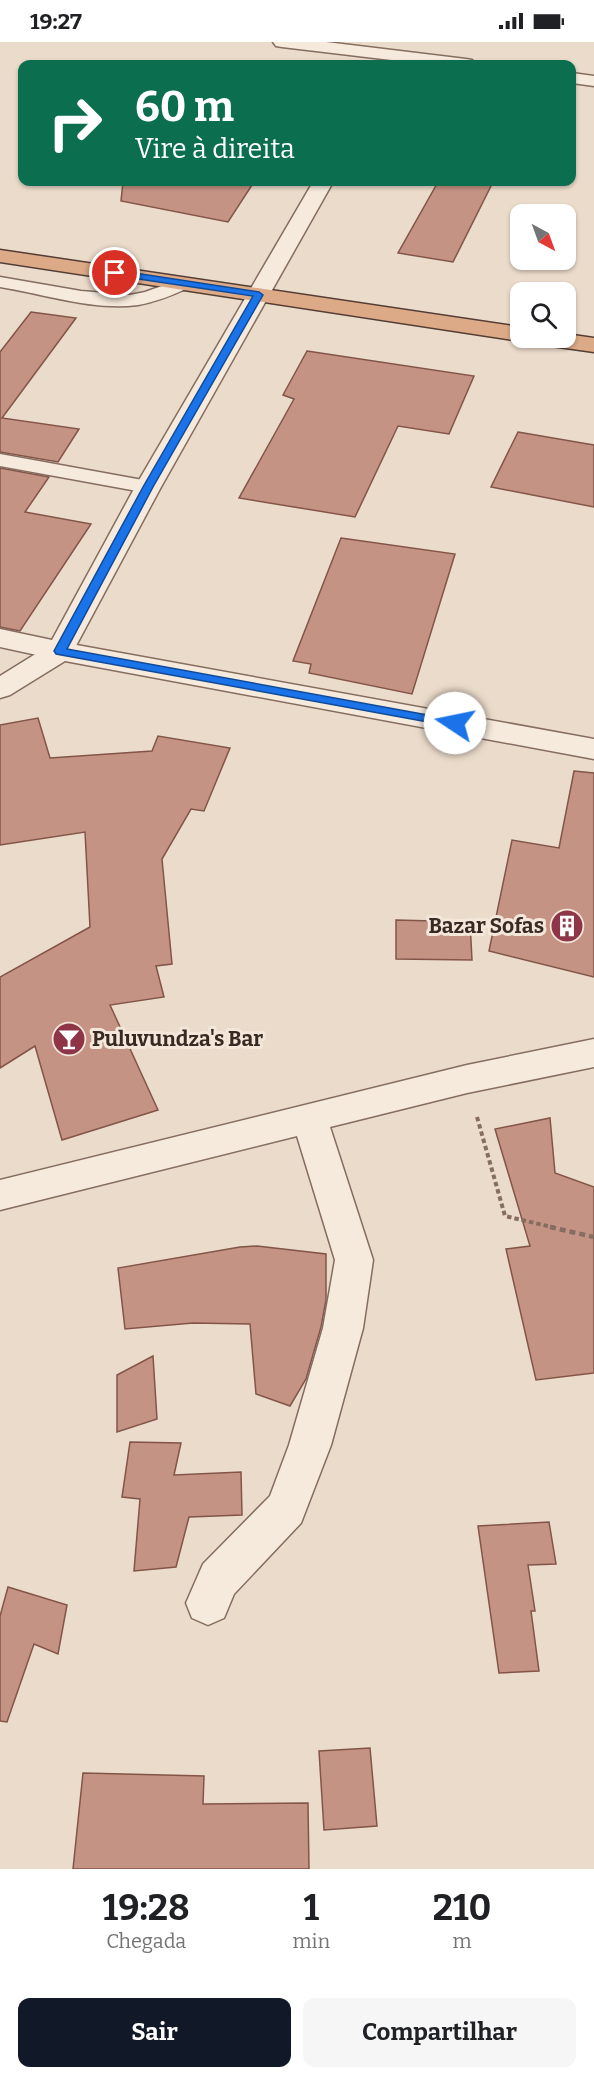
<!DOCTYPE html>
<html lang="pt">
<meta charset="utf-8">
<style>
body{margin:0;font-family:Bitter,serif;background:#f6f6f6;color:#202124;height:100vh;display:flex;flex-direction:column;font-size:22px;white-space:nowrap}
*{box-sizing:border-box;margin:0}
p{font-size:20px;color:#757577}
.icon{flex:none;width:33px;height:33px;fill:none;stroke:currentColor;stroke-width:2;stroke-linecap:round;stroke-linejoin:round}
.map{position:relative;height:1827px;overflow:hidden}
.side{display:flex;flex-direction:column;background:#fff;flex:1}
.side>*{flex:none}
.guide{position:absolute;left:18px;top:18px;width:558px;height:126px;border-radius:12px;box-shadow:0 2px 4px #0004;background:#0b6e4f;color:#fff;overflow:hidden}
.needle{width:39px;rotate:139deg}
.fabs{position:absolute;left:510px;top:162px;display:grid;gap:12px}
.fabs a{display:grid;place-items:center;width:66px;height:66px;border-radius:12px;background:#fff;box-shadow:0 2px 4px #0004;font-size:30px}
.pin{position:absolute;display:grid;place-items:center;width:51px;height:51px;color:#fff;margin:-26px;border:3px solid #fff;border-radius:50%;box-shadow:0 2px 6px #0007}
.me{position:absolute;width:66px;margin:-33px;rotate:281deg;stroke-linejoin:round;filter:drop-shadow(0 0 4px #0008)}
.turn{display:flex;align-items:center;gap:21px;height:126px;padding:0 18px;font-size:27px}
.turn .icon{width:78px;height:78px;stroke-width:2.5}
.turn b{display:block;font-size:42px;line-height:51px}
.eta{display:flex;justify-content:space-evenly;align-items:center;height:102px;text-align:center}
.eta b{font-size:36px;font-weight:700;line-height:42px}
.action{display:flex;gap:12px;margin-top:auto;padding:12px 18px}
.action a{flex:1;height:69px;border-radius:12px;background:#111827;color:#fff;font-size:24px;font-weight:700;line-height:69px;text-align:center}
.action a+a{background:#f6f6f6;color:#202124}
.status{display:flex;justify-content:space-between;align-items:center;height:42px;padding:0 30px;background:#fff;direction:ltr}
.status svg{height:16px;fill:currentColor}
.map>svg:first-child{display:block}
.building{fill:#c59384;stroke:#825548;stroke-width:1.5}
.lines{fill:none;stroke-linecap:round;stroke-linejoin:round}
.service-casing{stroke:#856d60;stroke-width:3}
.minor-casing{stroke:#856d60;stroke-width:3}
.tertiary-casing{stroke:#856d60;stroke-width:3}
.trunk-casing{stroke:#543d34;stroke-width:3}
.path-far1{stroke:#856d60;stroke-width:4;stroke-dasharray:4.5 3;stroke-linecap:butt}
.path{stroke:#856d60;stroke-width:4.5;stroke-dasharray:6 4;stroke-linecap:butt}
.service{fill:#f6eadd;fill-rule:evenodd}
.minor{fill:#f6eadd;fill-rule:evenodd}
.tertiary{fill:#f6eadd;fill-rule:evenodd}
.trunk{fill:#dcaa86;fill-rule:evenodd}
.route{fill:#1a73e8;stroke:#114b97;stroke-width:1.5}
.labels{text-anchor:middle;stroke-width:6;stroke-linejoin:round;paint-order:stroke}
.poi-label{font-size:21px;font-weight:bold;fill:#382922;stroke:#f3e7d9;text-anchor:end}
</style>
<div class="status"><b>19:27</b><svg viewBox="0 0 49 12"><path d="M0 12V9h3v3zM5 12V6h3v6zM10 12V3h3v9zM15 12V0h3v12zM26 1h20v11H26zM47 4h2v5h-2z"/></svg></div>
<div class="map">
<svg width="594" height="1827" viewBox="0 0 594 1827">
<rect width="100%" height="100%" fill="#ebdbca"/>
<g class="building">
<polygon points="123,140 254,140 228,180 121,159"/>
<polygon points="438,140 493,140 453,220 398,211"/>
<polygon points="31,270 76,276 2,376 79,387 58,420 0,410 0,310"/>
<polygon points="307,309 474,334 449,392 398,384 355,475 239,456 294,357 283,353"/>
<polygon points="518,390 594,403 594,465 491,445"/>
<polygon points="0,426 49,435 25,470 91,482 20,589 0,585"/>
<polygon points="341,496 455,512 412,652 309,631 311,622 293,619"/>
<polygon points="38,676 50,716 152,709 158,694 230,706 204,769 191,767 162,817 172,922 156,924 164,955 110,963 158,1068 62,1098 35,1004 0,1026 0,935 90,885 85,790 0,803 0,683"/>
<polygon points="574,729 594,731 594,935 489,909 512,798 559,806"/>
<polygon points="396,878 470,880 472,918 396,917"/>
<polygon points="550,1076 555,1131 594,1145 594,1331 536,1338 506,1207 530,1204 495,1087"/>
<polygon points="257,1204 326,1212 326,1258 321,1285 306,1337 290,1364 256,1352 250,1282 193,1281 125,1287 118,1226 240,1205"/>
<polygon points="153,1314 157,1377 117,1390 117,1333"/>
<polygon points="130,1400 181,1401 174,1433 241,1430 242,1473 189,1475 176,1525 134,1529 140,1457 122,1455"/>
<polygon points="549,1480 556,1522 528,1523 535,1569 531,1569 539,1629 499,1631 478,1484"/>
<polygon points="8,1545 67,1563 58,1612 34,1602 7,1680 0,1679 0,1574"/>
<polygon points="370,1706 377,1784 324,1788 319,1709"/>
<polygon points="83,1731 204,1734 203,1762 308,1761 309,1827 73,1827"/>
</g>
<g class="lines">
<g class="service-casing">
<g id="service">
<path d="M0 235 81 249 130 253 145 250 184 236 190 237 193 241 190 245C173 253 156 260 138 263 93 269 44 252 0 245Z"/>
<polygon points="0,412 148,439 155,441 158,445 155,449 148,451 0,424"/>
</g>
</g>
<g class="minor-casing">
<g id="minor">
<polygon points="273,0 326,0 466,17 472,18 475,22 425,22 282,5 276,4"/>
<polygon points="572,31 594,34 594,44 572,41"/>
<polygon points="313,140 333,140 161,445 70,615 60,618 0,605 0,587 52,598 135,445"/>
<polygon points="594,997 594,1025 467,1051 330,1085 373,1218 363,1286 331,1403 301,1481 234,1552 224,1576 208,1583 192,1576 186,1561 203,1522 270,1454 289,1403 323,1286 335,1218 297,1094 0,1168 0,1138 467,1023"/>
</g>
</g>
<g class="tertiary-casing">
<polygon id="tertiary" points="60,600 594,697 594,717 65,619 10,653 0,656 0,634 50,603"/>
</g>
<g class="trunk-casing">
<g id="trunk">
<polygon points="0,208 520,285 520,296 529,296 520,299 0,220"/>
<polygon points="566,292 594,296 594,310 544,303 536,301 533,296 566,296"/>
</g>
</g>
<polyline class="path-far1" points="477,1075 505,1174 556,1186"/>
<polyline class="path" points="550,1185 594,1195"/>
<use href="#service" class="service"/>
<use href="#minor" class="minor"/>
<use href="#tertiary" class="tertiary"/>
<use href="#trunk" class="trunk"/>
</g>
<polygon class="route" points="115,228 259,250 263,253 153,445 67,607 455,678 459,679 459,684 455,685 56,612 54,609 143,445 253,254 112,233 110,231"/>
<defs>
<g id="building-disc" transform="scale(1.725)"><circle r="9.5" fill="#8e3647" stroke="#f3e7d9"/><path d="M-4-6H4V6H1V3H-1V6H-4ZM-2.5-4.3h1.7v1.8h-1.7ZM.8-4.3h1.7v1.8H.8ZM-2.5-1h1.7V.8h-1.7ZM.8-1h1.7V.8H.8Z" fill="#fff"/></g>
<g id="bar-disc" transform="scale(1.725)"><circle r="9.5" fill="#8e3647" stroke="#f3e7d9"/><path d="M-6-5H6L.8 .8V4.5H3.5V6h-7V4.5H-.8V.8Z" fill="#fff"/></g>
</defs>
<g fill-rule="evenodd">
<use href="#building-disc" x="567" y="884"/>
<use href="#bar-disc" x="69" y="997"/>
</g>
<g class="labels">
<g class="poi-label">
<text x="544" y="891">Bazar Sofas</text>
<text x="92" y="1004" text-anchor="start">Puluvundza's Bar</text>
</g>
</g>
</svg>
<div class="fabs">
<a><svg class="needle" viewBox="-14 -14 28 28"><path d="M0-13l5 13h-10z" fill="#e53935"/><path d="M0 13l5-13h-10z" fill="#757577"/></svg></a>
<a><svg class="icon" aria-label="search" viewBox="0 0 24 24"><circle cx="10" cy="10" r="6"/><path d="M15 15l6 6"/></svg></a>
</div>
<div class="pin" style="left:115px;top:231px;background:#d93025"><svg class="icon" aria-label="arrive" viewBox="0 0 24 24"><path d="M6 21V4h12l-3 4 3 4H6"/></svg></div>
<svg class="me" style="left:455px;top:681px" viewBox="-20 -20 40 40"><circle r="19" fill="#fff"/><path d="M0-13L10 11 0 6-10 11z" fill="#1a73e8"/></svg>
<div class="guide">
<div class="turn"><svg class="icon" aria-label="right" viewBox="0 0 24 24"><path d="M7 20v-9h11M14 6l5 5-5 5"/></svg><div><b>60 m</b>Vire à direita</div></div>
</div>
</div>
<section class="side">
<div class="eta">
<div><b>19:28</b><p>Chegada</p></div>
<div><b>1</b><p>min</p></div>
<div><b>210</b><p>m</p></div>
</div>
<div class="action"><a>Sair</a><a>Compartilhar</a></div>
</section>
